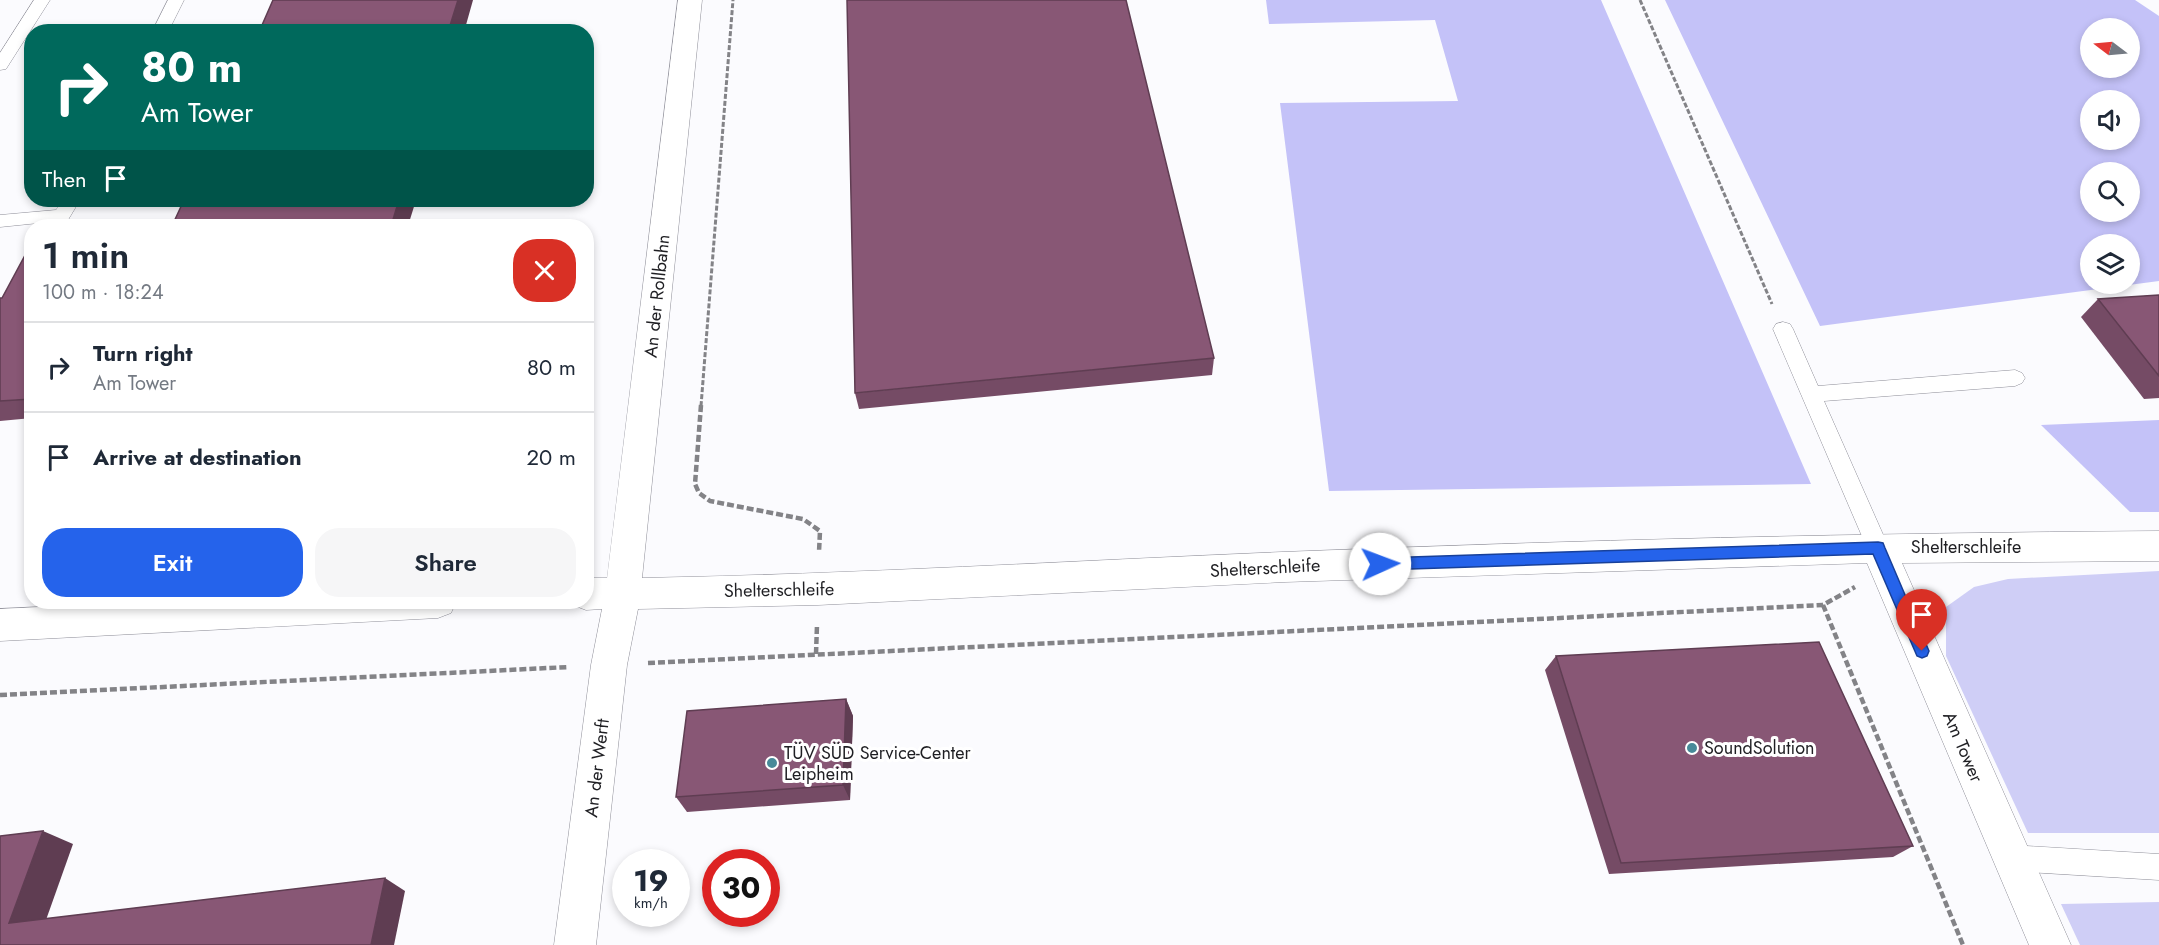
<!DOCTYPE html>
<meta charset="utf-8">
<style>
body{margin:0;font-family:Jost,sans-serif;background:#f6f6f7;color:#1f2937;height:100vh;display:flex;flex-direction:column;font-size:22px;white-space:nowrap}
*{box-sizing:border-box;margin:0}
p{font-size:20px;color:#747a83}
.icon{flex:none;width:33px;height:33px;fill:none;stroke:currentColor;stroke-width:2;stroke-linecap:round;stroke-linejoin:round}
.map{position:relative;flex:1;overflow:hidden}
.sheet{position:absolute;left:24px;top:219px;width:570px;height:390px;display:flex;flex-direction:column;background:#fff;border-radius:24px;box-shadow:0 3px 9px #0003}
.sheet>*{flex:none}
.hud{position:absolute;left:24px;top:24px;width:570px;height:183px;border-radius:24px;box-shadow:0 3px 9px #0003;background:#00695c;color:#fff;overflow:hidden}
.needle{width:39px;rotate:286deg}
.buttons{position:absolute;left:2080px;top:18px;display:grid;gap:12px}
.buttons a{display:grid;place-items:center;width:60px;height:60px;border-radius:50%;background:#fff;box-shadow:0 3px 9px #0003;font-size:30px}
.speed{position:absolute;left:612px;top:849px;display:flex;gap:12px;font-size:30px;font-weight:700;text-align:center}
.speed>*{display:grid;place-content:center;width:78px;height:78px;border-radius:50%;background:#fff;box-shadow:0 3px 9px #0003;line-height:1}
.speed small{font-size:15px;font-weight:400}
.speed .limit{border:9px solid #d22;background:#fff;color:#111}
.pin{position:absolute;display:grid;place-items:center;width:51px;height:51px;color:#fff;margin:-62px -26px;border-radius:50% 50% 50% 0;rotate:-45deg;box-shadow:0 0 6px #0007}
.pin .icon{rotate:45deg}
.me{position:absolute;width:66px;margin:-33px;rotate:88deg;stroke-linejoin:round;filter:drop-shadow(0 0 4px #0008)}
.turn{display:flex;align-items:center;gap:21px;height:126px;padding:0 18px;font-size:27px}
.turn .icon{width:78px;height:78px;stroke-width:2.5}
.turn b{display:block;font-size:42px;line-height:51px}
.then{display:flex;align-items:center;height:57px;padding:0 18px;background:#0003;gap:12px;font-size:22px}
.round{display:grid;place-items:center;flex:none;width:63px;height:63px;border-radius:24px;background:#f6f6f7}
.overview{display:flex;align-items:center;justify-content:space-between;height:102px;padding:0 18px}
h1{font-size:36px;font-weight:600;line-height:45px}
.cta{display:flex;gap:12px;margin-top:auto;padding:12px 18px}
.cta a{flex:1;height:69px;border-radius:24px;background:#2563eb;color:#fff;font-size:24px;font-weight:600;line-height:69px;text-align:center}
.cta a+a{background:#f6f6f7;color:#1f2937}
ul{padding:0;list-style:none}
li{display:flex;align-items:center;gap:18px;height:90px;padding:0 18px;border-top:2px solid #e0e1e3}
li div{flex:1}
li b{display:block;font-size:22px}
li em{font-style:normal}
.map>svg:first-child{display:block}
.green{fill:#cfcef6}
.forest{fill:#c4c2f8;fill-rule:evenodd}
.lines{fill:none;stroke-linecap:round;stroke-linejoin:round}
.service-casing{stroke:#8e8e98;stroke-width:1}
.minor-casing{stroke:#8e8e98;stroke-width:1}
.path-far1{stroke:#838387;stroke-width:3;stroke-dasharray:5 2;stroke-linecap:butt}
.path{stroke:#838387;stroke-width:4.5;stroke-dasharray:7 3;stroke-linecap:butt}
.service{fill:#fff;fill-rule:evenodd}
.minor{fill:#fff;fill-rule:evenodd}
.wall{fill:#754b65}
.shaded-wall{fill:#5f3d52}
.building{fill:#885775;stroke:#5f3d52;stroke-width:1.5}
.route{fill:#2563eb;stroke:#184099;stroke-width:1.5}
.poi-dot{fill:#478a99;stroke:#fff;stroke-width:2}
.labels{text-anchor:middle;stroke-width:6;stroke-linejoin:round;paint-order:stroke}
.street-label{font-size:18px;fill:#1f1f23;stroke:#fff}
.poi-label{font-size:18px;fill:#1f1f23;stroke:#fff;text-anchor:start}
</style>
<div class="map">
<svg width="2159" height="945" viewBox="0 0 2159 945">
<rect width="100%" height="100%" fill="#fbfbfe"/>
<g class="green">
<polygon points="2159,571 2159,833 2028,833 1946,656 1946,607 1974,587 2008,579"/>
<polygon points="2159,902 2159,945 2080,945 2061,904"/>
</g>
<g class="forest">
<polygon points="1266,0 1601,0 1811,484 1329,491 1280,103 1458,101 1435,20 1269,24"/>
<path d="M1665 0H2135L2159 16V281L1820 326ZM2091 28H2130V68H2091ZM2091 100H2130V140H2091ZM2091 172H2130V212H2091ZM2091 244H2130V284H2091Z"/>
<polygon points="2159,420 2159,512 2130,512 2041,425"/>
</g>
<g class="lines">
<g class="service-casing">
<g id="service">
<polygon points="34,0 50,0 6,69 0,70 0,53"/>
<polygon points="168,0 184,0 168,32 152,32"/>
<polygon points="62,200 80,200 68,220 0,227 0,215 56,210"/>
<polygon points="1783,322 1790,324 1793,329 1818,386 2015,370 2022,373 2025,378 2022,383 2015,386 1824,401 1889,548 1886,555 1878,557 1870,555 1867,548 1773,329 1776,324"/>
<polygon points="2010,845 2159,854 2159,880 2010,871 2001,867 1997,858 2001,849"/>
</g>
</g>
<g class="minor-casing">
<g id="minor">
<path d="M678 0H702L642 578C856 574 1069 561 1282 552 1574 540 1867 533 2159 531V561L1902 563 2071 945H2029L1867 563 1285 582 818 605 638 609 627 665 596 945H554L591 665 602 609 586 610 573 605 572 602H586V578H607Z"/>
<polygon points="144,602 456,602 451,613 438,618 0,641 0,609"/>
</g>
</g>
<g class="path-far1">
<polyline points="1640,0 1772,304"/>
<polyline points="701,406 733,0"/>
</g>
<g class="path">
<polyline points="701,405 695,484 699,493 710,501 803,519 820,531 819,552"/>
<polyline points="1823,605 1963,945"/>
<polyline points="816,654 817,625"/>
<polyline points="648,663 1823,605 1855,587"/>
<polyline points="0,695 569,667"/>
</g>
<use href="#service" class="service"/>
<use href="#minor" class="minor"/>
</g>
<g class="wall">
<polygon points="32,246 32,418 0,421 0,298 2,298"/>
<polygon points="2159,295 2159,398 2144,399 2081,317 2098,299"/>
<polygon points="1214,358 1212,375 859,409 855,393"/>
<polygon points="1556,656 1913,846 1893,857 1609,874 1545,670"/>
<polygon points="846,699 853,716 850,800 687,812 676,797"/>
</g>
<g class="shaded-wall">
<polygon points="458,0 473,0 464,32 448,32"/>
<polygon points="399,200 416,200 408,226 391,226"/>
<polygon points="846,699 853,716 850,800 843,785"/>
<polygon points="43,831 73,844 41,934 9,923"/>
<polygon points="385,878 405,891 394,945 371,945"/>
</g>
<g class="building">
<polygon points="273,0 458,0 448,32 259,32"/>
<polygon points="847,0 1126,0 1214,358 855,393"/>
<polygon points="184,200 399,200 391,226 172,226"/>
<polygon points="30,246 32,246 32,399 0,401 0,298 2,298"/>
<polygon points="2159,295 2159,376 2098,299"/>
<polygon points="1819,642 1913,846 1621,863 1556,656"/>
<polygon points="846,699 843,785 676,797 687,711"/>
<polygon points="43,831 9,923 385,878 371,945 0,945 0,836"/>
</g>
<polygon class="route" points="1878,542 1883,543 1885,548 1929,651 1927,656 1922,658 1917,656 1873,554 1380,570 1375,568 1373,564 1375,560 1380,558"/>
<g class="poi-dot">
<circle cx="1692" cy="748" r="6"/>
<circle cx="772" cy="763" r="6"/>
</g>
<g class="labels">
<g class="street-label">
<text transform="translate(657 296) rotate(-84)" y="6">An der Rollbahn</text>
<text x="1966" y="553">Shelterschleife</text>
<text transform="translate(1265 568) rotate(-3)" y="6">Shelterschleife</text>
<text transform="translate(779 590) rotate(-1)" y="6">Shelterschleife</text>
<text transform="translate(1963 747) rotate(67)" y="6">Am Tower</text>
<text transform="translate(597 768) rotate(-83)" y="6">An der Werft</text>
</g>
<g class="poi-label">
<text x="1704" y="754">SoundSolution</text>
<text x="784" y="759">TÜV SÜD Service-Center<tspan x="784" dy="21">Leipheim</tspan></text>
</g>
</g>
</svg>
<div class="buttons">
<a><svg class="needle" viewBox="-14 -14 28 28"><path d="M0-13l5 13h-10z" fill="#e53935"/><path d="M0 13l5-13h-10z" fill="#747a83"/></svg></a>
<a><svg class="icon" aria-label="sound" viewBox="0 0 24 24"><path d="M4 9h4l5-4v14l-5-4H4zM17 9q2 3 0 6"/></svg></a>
<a><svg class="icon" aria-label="search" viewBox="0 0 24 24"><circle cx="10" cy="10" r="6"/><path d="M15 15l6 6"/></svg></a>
<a><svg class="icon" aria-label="layers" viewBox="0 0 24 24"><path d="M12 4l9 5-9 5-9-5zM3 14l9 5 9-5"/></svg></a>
</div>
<div class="speed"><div>19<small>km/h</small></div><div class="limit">30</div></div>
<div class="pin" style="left:1922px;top:651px;background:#d93025"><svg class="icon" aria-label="arrive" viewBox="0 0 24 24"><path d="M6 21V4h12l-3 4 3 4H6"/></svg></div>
<svg class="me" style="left:1380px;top:564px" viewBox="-20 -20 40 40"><circle r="19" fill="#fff"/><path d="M0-13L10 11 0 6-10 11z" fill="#2563eb"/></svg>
<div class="hud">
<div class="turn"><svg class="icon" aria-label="right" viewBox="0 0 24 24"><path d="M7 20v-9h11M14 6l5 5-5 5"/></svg><div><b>80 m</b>Am Tower</div></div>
<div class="then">Then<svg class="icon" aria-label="arrive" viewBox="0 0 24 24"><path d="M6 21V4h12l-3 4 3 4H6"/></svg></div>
</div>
<section class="sheet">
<div class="overview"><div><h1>1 min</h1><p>100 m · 18:24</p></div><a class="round" style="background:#d93025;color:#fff"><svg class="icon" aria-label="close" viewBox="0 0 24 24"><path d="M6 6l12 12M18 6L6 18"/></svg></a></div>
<ul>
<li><svg class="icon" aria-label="right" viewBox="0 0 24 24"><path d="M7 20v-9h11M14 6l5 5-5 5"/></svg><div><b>Turn right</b><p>Am Tower</p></div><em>80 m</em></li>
<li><svg class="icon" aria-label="arrive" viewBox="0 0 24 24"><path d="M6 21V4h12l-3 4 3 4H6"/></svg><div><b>Arrive at destination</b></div><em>20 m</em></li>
</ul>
<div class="cta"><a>Exit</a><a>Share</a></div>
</section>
</div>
